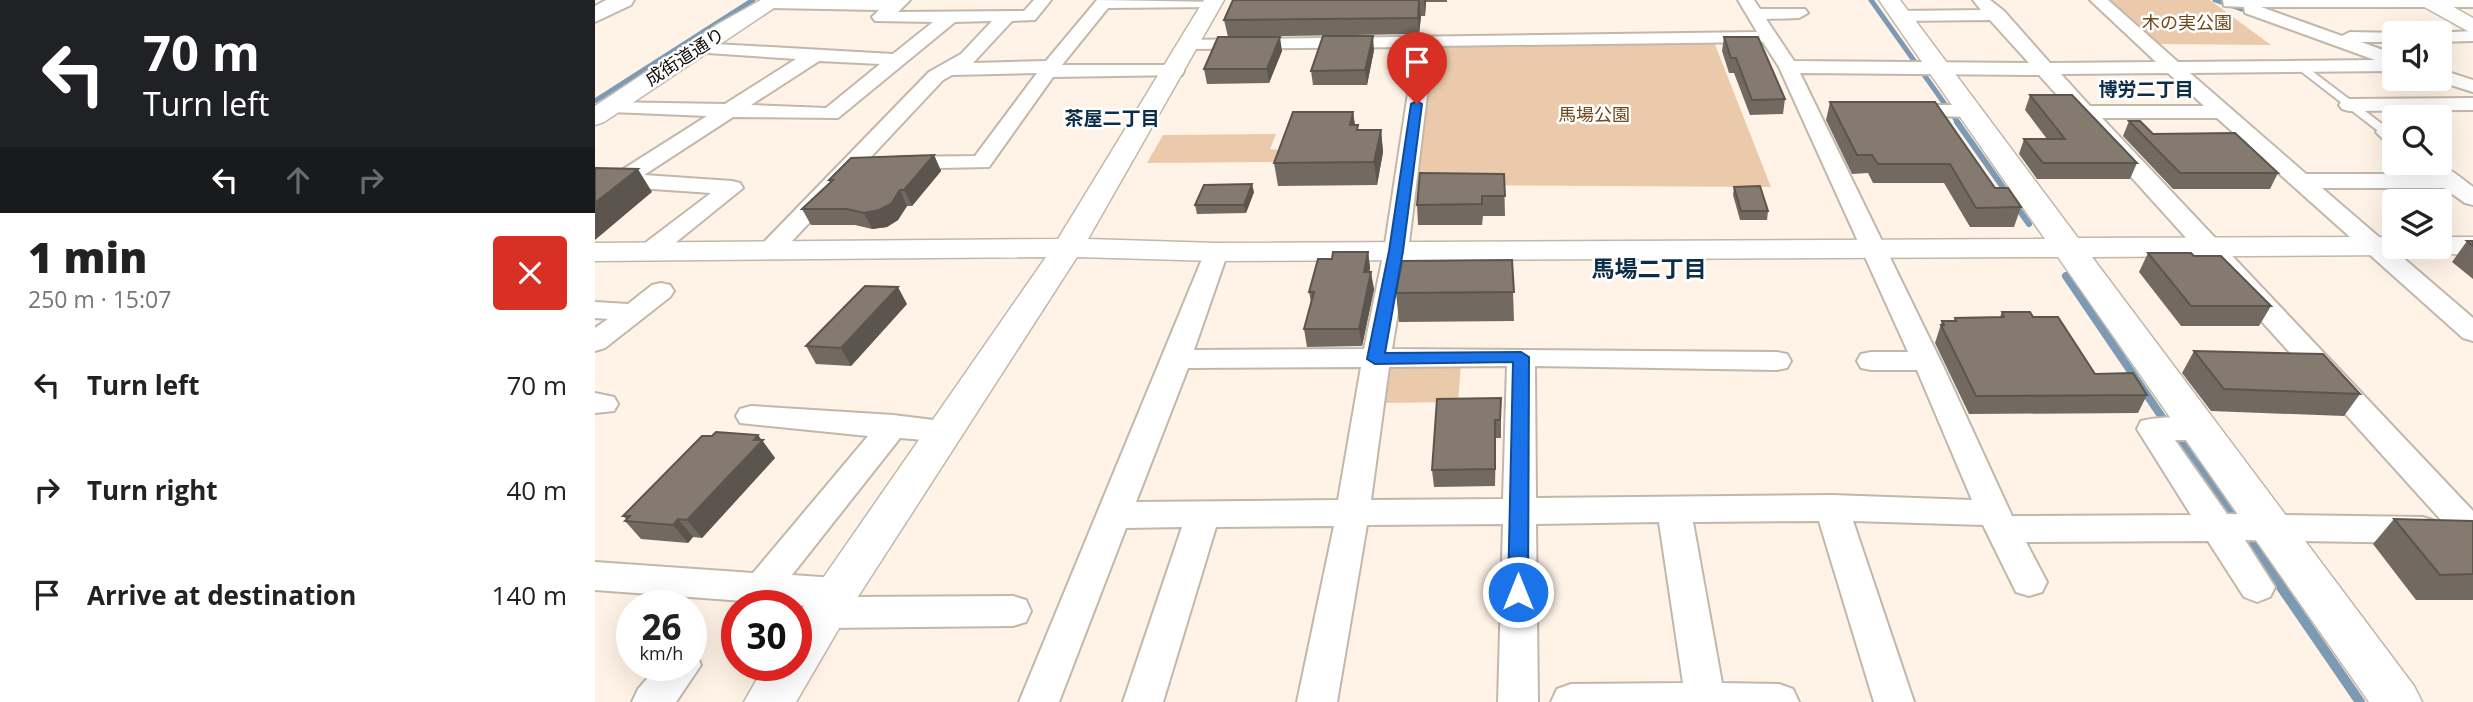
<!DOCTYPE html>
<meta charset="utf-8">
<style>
body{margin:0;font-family:"Open Sans","Noto Sans JP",sans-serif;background:#f2f2f2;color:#222;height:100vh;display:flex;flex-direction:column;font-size:26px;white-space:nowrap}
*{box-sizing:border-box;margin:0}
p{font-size:23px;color:#767676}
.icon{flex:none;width:38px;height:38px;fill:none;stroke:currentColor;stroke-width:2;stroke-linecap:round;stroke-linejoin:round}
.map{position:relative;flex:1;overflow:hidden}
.drawer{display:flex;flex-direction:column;background:#fff;width:595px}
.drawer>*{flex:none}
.top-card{background:#202124;color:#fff;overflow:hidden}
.buttons{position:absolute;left:1787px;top:21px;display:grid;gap:14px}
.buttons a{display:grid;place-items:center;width:70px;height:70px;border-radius:7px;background:#fff;box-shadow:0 7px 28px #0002;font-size:35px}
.speed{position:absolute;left:21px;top:590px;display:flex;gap:14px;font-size:35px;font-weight:700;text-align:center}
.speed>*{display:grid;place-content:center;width:91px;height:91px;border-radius:50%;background:#fff;box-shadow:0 7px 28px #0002;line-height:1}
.speed small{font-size:18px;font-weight:400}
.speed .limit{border:10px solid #d22;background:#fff;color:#111}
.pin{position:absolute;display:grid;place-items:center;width:60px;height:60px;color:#fff;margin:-72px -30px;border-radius:50% 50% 50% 0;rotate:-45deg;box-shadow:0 0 7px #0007}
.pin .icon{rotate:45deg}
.me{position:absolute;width:77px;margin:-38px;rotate:0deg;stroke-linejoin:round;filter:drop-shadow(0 0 5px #0008)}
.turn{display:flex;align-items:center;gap:24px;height:147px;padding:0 28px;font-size:32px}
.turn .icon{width:91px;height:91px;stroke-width:2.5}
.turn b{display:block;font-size:49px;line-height:60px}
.lanes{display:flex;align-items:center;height:66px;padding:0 28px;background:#0003;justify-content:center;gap:35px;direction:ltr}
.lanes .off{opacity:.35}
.round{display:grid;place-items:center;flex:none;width:74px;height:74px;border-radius:7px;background:#f2f2f2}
.headline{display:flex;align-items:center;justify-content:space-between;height:119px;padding:0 28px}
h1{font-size:42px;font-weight:800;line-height:52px}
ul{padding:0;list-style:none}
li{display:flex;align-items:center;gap:21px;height:105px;padding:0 28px}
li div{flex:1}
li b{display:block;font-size:26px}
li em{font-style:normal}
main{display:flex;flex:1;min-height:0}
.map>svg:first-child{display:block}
.green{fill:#eacaaa}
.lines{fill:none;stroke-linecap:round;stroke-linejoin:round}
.stream-far3{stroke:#7c9ab4;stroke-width:5}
.stream-far2{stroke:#7c9ab4;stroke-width:6}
.stream-far1{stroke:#7c9ab4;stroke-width:8}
.stream{stroke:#7c9ab4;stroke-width:10}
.service-casing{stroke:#c2b7ab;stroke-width:4}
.minor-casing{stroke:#c2b7ab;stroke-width:4}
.tertiary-casing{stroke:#c2b7ab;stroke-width:3}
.secondary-casing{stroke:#c2b7ab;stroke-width:4}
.service{fill:#fff;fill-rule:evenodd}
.minor{fill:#fff;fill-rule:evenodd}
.tertiary{fill:#fff;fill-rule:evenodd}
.secondary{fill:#fff;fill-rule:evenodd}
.wall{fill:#726960}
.shaded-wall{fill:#5c554e}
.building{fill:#847a70;stroke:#5c554e;stroke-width:2}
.route{fill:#1a73e8;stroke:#114b97;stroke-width:2}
.labels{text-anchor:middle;stroke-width:5;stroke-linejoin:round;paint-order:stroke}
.far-park-label{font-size:18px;fill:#6f4718;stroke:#fff}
.far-street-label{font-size:18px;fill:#110d09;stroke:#fff}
.far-neighbourhood-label{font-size:19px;font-weight:bold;fill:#0e2e48;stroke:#fff}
.neighbourhood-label{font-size:23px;font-weight:bold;fill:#0e2e48;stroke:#fff}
</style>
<main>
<section class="drawer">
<div class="top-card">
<div class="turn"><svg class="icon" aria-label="left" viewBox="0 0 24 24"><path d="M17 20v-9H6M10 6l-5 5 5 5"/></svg><div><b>70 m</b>Turn left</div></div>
<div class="lanes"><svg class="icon" aria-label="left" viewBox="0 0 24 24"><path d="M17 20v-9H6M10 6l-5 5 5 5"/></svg><svg class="icon off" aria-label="ahead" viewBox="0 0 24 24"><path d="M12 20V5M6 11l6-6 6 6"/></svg><svg class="icon off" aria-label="right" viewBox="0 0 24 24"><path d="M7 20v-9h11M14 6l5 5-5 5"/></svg></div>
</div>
<div class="headline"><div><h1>1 min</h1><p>250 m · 15:07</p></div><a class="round" style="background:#d93025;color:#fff"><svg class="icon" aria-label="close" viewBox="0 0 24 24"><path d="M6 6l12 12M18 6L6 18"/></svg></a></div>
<ul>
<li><svg class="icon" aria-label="left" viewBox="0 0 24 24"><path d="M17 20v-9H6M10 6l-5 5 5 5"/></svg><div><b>Turn left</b></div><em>70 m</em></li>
<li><svg class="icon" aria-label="right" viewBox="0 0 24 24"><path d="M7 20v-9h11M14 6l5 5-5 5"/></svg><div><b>Turn right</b></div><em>40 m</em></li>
<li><svg class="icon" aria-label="arrive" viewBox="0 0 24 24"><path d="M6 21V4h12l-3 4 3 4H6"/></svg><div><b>Arrive at destination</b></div><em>140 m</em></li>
</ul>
</section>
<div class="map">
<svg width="1878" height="702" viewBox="0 0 1878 702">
<rect width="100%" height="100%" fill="#fff3e7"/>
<g class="green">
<polygon points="1507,0 1615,0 1676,45 1560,44"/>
<polygon points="1119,42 1176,187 823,185 837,45"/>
<polygon points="681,134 675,149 684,150 680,162 552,163 568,135"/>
<polygon points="795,364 866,364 863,402 789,403"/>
</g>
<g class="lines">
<g class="stream-far3">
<polyline points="1276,0 1364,124"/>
<polyline points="1620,0 1658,13"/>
<polyline points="0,101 158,0"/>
</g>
<polyline class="stream-far2" points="1362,122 1434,224"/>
<g class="stream-far1">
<polyline points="1471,276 1571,423"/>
<polyline points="1585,441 1603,467"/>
</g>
<g class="stream">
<polyline points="1601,465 1636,516"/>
<polyline points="1651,536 1765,702"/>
</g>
<g class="service-casing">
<polygon id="service" points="1703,65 1709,65 1795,130 1795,134 1787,134 1703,69"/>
</g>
<g class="minor-casing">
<g id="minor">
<path d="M170 0H315L303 12 429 11 439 0H456L440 20 417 21 378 63 451 61 502 0 625 2 617 7 513 8 467 65H580L589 71 587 75 458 77 394 167 296 169 293 164 296 159 304 157 380 156 442 73 357 75 348 80 183 256 174 258 165 256 162 251 165 246 334 72 366 54 397 21 360 22 243 118 138 117 49 175 137 181 145 183 148 188 64 256 55 258 46 256 43 251 46 246 116 193 0 185V171L22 173 112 116 16 112 9 110 6 106 9 102 130 104 201 59 97 52 94 48 103 43 298 54 338 22 280 21 277 17 284 10 176 8 170 7 168 3ZM224 61 285 64 231 108 156 105Z"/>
<path d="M1143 0H1159L1165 9H1210L1213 13 1204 18 1171 19 1199 61 1434 63 1395 20 1306 21 1297 16 1306 11 1386 10 1378 0H1395L1409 11 1455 63 1561 62 1495 0H1513L1583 62 1780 60 1650 13 1649 7 1629 6 1628 0H1878V7H1666L1747 36 1755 32 1805 33H1799V42H1766L1799 54V71L1595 73 1711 174H1832L1830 171 1833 166C1851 162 1865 178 1878 187V205L1870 203 1849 188H1727L1878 318V341L1868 338 1622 118H1507L1878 511V546L1866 542 1444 75 1205 73 1348 366 1417 516 1596 515 1542 429 1546 421C1566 416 1595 416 1615 421L1619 429 1615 437 1604 440H1580L1632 514 1828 517 1840 521 1845 530 1840 539 1828 543 1650 540 1680 587 1675 597 1662 602 1649 597 1613 541 1431 542 1452 582 1447 592 1434 596 1421 592 1388 525 1258 521 1319 702H1279L1224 521 1098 522 1127 683 1184 684 1198 689 1204 702H956L962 689 976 684 1088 683 1064 522 941 524 943 702H903L908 524 772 525 742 702H702L739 526 621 527 568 702H528L587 527 531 528 464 702H424L612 247 621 245 630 247 633 252 599 350 769 349 789 251 820 47 595 49 586 44 589 40 1162 32ZM1168 42 1184 67 1313 352H1276L1266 354 1262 361 1266 368 1276 370H1322L1377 500 1237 495 941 498 940 366 1182 370 1192 368 1196 361 1192 354 1182 352 797 349 813 251 838 46ZM1573 73 1609 106H1495L1466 74ZM912 366 908 499 776 500 794 367ZM766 367 743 500 541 502 593 368Z"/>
<polygon points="1878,31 1878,41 1844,42 1844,33 1838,33"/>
<polygon points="1844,69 1878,80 1878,92 1837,79 1844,79"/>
<polygon points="1878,98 1878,110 1754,111 1747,109 1744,105 1747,101 1754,99"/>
<polygon points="1310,105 1375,105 1382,107 1385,111 1382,115 1375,117 1303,115 1300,111 1303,107"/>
<polygon points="1791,126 1799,128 1799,145 1792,143 1781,132 1784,128"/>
<polygon points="66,283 75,285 79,291 75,297 10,348 0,351 0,328 13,319 0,318 0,302 33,304 57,285"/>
<polygon points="0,393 19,397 23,404 19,411 0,413"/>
<polygon points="156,406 298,415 363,423 367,431 363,439 352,442 305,438 197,575 241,578 254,583 259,593 257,597 418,596 431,600 436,611 431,622 418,626 230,628 217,624 212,613 215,606 0,590 0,562 158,573 273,436 145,423 141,416 145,409"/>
<polygon points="96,652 101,653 106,665 81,702 37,702 43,689 64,665 96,665"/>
</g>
</g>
<g class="tertiary-casing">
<g id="tertiary">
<polygon points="166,0 191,0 9,122 0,125 0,106 123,24"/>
<polygon points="609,0 629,0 493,239 621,243 1450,239 1284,0 1305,0 1483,238 1799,237 1799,247 1814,247 1810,253 1799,255 1497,257 1819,686 1827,702 1774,702 1463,257 621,261 482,257 257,606 201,702 149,702 170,665 201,665 201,617 451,257 0,261 0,243 463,239"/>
<polygon points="1821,0 1846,0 1878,18 1878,34 1824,4"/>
<polygon points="1844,237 1878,237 1878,255 1833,253 1829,247 1844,247"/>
</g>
</g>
<g class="secondary-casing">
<polygon id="secondary" points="11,0 39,0 36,5 0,22 0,6"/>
</g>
<use href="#service" class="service"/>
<use href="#minor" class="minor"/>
<use href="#tertiary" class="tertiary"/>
<use href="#secondary" class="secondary"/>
</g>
<g class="wall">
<polygon points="638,0 852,0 852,2 831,2 830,16 826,16 824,34 633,37 629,20"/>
<polygon points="1129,37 1190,99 1188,114 1155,115 1139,73 1134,73 1127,51"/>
<polygon points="779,50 772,85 718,85 716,71"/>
<polygon points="687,51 674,83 612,84 609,69"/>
<polygon points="1435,95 1542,163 1535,179 1442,179 1424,154 1429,139 1452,139 1430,110"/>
<polygon points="1235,102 1400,188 1426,207 1419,227 1375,227 1349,183 1278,183 1273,173 1257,174 1231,120"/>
<polygon points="758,112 760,125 764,130 786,130 788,152 782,185 683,186 679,163"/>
<polygon points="1534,121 1558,134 1683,173 1675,189 1578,189 1528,136"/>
<polygon points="339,155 346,171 317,206 312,206 303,220 292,227 277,229 260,225 216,225 207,209 235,183 234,180"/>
<polygon points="909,174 910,216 888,216 887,225 823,225 822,205"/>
<polygon points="1139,187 1173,211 1172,220 1145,220 1138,195"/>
<polygon points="659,192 651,213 602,214 600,205"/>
<polygon points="1872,241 1878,241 1878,279 1857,262"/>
<polygon points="773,252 775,268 774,272 779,289 767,346 712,347 709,329 716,302 714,292 737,259"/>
<polygon points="1553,253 1599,256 1676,306 1664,326 1586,326 1544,272"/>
<polygon points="917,260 919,321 804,322 801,293"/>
<polygon points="312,304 256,366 221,364 211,346"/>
<polygon points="1407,312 1438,317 1500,374 1552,395 1543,413 1374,414 1340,343 1347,321 1359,321 1360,318 1405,317"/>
<polygon points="1599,351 1765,394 1749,416 1616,411 1587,373"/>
<polygon points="906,398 906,438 901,438 900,486 839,487 837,470"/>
<polygon points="167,440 180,458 107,538 98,537 93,543 46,539 30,521 32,520 28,516"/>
<polygon points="1799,519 1878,521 1878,600 1821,600 1778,544"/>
</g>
<g class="shaded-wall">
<polygon points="824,0 826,16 824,34 823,18"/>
<polygon points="829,0 831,0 831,2 830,16"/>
<polygon points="778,36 779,50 772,85 770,70"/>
<polygon points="685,37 687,51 674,83 672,69"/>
<polygon points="758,112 761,133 755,125"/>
<polygon points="786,130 788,152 782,185 779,162"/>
<polygon points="339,155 346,171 317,206 309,190"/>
<polygon points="43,169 57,192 0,240 0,203"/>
<polygon points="657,184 659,192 651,213 649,205"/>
<polygon points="305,190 312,206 303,220 292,227 277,229 269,213"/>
<polygon points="773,252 775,268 771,289 769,272"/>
<polygon points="776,272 779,289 767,346 764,329"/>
<polygon points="303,287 312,304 256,366 246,348"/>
<polygon points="163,435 180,458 107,538 92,520"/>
<polygon points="83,519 98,537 93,543 78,525"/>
</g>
<g class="building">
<polygon points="638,0 824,0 823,18 629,20"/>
<polygon points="728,36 778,36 770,70 716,71"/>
<polygon points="623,37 685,37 672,69 609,69"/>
<polygon points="1129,37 1163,37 1190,99 1157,100 1141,58 1136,58"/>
<polygon points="1435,95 1477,95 1542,163 1448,163 1429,139 1470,139"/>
<polygon points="1235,102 1340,102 1400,188 1413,188 1426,207 1381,208 1355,164 1283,164 1277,155 1262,155"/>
<polygon points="698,112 758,112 755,125 763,125 762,130 786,130 779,162 679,163"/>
<polygon points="1534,121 1545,121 1558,134 1640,133 1683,173 1585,173"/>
<polygon points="339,155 309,190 305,190 296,204 284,210 269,213 252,209 207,209 238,180 234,180 256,158"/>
<polygon points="0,168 43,169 0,203"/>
<polygon points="825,173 909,174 910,196 887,196 887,204 822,205"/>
<polygon points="657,184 649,205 600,205 609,185"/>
<polygon points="1165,186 1173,211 1146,211 1139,187"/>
<polygon points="1872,241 1878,241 1878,246"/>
<polygon points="738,252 773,252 769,272 776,272 764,329 709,329 719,292 714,292 723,259 737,259"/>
<polygon points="1553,253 1596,253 1599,256 1626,256 1676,306 1596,306"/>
<polygon points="917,260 919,292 801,293 807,261"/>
<polygon points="270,286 303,287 246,348 211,346"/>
<polygon points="1407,312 1435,312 1438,317 1463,317 1500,374 1538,373 1552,395 1381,396 1346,325 1349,325 1347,321 1361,321 1360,318 1409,317"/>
<polygon points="1599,351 1728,354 1765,394 1629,389"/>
<polygon points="906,398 905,420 900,420 900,469 837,470 842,399"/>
<polygon points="121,432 163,435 159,440 168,440 92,520 83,519 78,525 30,521 35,516 28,516 107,436 117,436"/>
<polygon points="1799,519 1878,521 1878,574 1845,575"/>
</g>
<polygon class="route" points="822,101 827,104 808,251 790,353 926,352 934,357 933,592 930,598 923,601 916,598 913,592 918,362 780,364 772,359 794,251 816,104"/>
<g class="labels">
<g class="far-park-label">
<text x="1592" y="29">木の実公園</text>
<text x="999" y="121">馬場公園</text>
</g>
<g class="far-street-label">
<text transform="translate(90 57) rotate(-33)" y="6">成街道通り</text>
</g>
<g class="far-neighbourhood-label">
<text x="1551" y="96">博労二丁目</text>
<text x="517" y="125">茶屋二丁目</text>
</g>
<g class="neighbourhood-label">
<text x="1054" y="277">馬場二丁目</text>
</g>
</g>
</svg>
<div class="buttons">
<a><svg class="icon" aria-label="sound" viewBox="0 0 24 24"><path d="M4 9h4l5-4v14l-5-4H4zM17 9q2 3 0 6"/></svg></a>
<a><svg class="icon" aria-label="search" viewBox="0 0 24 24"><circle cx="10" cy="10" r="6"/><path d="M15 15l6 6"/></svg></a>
<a><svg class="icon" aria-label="layers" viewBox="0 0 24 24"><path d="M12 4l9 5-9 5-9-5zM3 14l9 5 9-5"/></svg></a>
</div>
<div class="speed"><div>26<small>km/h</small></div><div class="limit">30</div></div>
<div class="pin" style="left:822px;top:104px;background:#d93025"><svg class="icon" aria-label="arrive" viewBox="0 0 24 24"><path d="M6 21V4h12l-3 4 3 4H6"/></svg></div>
<svg class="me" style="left:923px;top:592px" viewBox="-20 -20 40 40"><circle r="17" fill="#1a73e8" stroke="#fff" stroke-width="3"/><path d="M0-11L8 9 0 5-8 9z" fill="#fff"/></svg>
</div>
</main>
